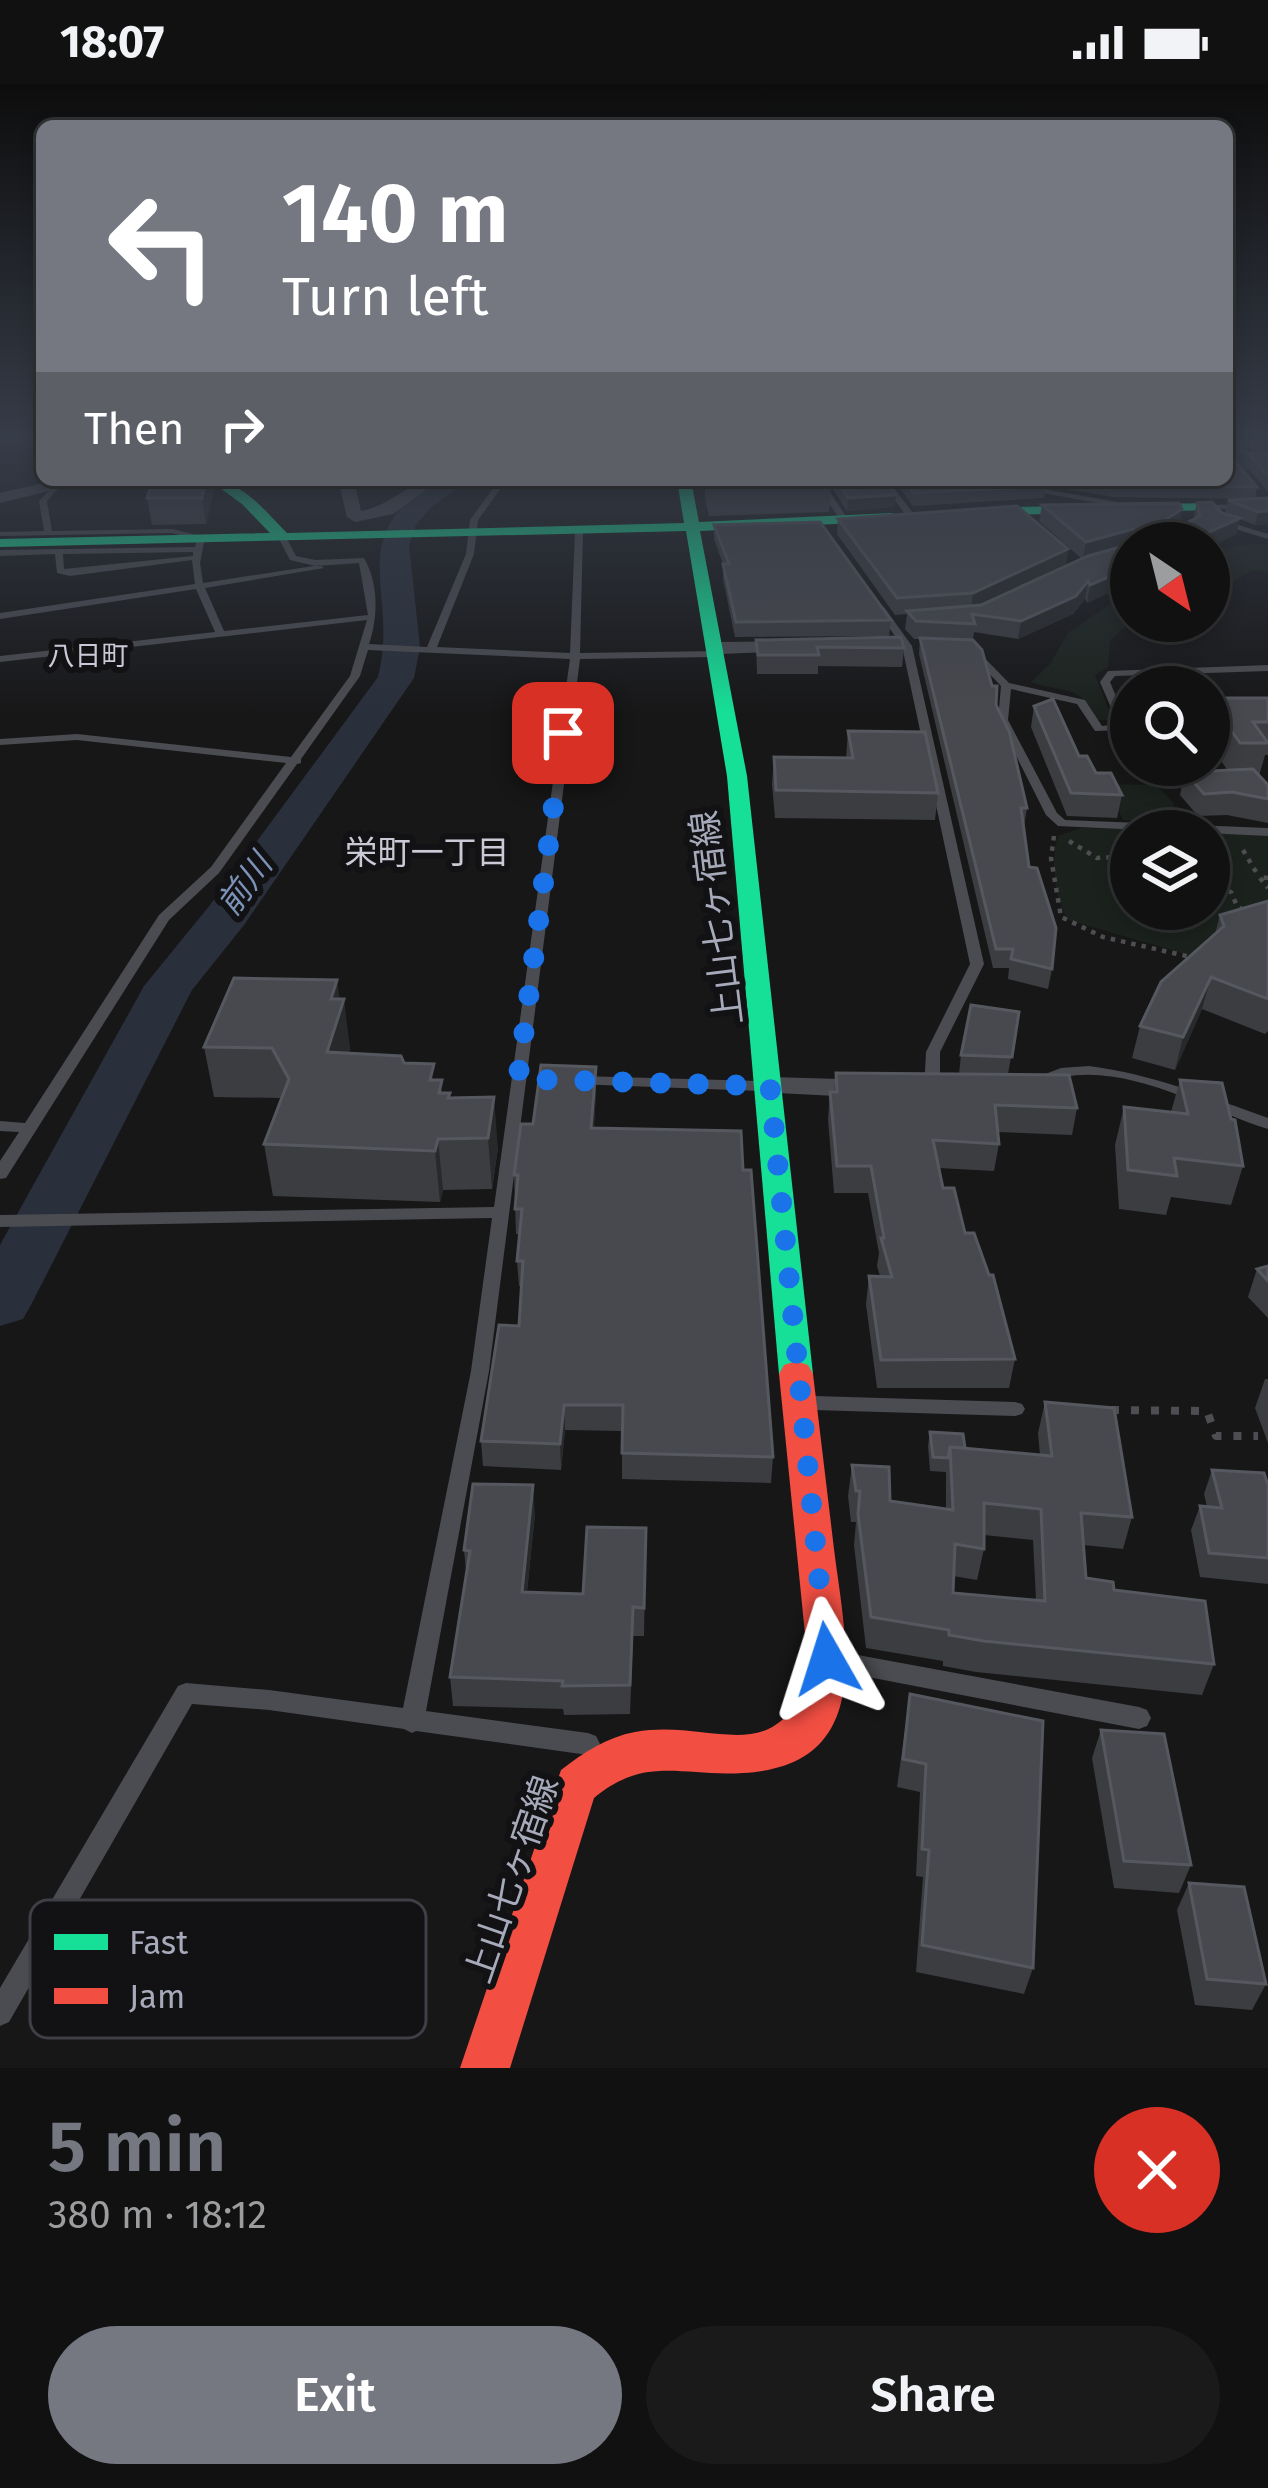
<!DOCTYPE html>
<meta charset="utf-8">
<style>
body{margin:0;font-family:"Fira Sans","Noto Sans JP",sans-serif;background:#1a1a1b;color:#f1f3f6;height:100vh;display:flex;flex-direction:column;font-size:45px;white-space:nowrap}
*{box-sizing:border-box;margin:0}
p{font-size:39px;color:#9c9d9f}
.icon{flex:none;width:66px;height:66px;fill:none;stroke:currentColor;stroke-width:2;stroke-linecap:round;stroke-linejoin:round}
.map{position:relative;height:1984px;overflow:hidden}
.side{display:flex;flex-direction:column;background:#111112;flex:1}
.side>*{flex:none}
.guide{position:absolute;left:36px;top:36px;width:1197px;height:366px;border-radius:18px;box-shadow:0 6px 18px #0003,0 0 0 3px #303132;background:#757781;color:#fff;overflow:hidden}
.needle{width:78px;rotate:145deg}
.buttons{position:absolute;left:1110px;top:438px;display:grid;gap:24px}
.buttons a{display:grid;place-items:center;width:120px;height:120px;border-radius:50%;background:#111112;box-shadow:0 6px 18px #0003,0 0 0 3px #303132;font-size:60px}
.pin{position:absolute;display:grid;place-items:center;width:102px;height:102px;color:#fff;margin:-51px;border-radius:24px;box-shadow:0 6px 18px #0006}
.me{position:absolute;width:132px;margin:-66px;rotate:354deg;stroke-linejoin:round;filter:drop-shadow(0 0 9px #0008)}
.turn{display:flex;align-items:center;gap:42px;height:252px;padding:0 48px;font-size:54px}
.turn .icon{width:156px;height:156px;stroke-width:2.5}
.turn b{display:block;font-size:84px;line-height:102px}
.then{display:flex;align-items:center;height:114px;padding:0 48px;background:#0003;gap:24px;font-size:45px}
.round{display:grid;place-items:center;flex:none;width:126px;height:126px;border-radius:63px;background:#1a1a1b}
.headline{display:flex;align-items:center;justify-content:space-between;height:204px;padding:0 48px}
h1{font-size:72px;font-weight:600;line-height:90px;color:#757781}
.button{display:flex;gap:24px;margin-top:auto;padding:24px 48px}
.button a{flex:1;height:138px;border-radius:72px;background:#757781;color:#fff;font-size:48px;font-weight:600;line-height:138px;text-align:center}
.button a+a{background:#1a1a1b;color:#f1f3f6}
.status{display:flex;justify-content:space-between;align-items:center;height:84px;padding:0 60px;background:#111112;direction:ltr}
.status svg{height:33px;fill:currentColor}
.map>svg:first-child{display:block}
.green{fill:#1b221d}
.lines{fill:none;stroke-linecap:round;stroke-linejoin:round}
.river{fill:#29303b;fill-rule:evenodd}
.path-far1{stroke:#4d4d52;stroke-width:4.5;stroke-dasharray:4.5 6;stroke-linecap:butt}
.path{stroke:#4d4d52;stroke-width:8;stroke-dasharray:8 12;stroke-linecap:butt}
.lane{fill:#4b4c51;fill-rule:evenodd}
.street{fill:#4b4c51;fill-rule:evenodd}
.fast{fill:#16e098;fill-rule:evenodd}
.jam{fill:#f24e42;fill-rule:evenodd}
.wall{fill:#3c3d41;fill-rule:evenodd}
.shaded-wall{fill:#28292b}
.building{fill:#48494e;stroke:#56585f;stroke-width:3;fill-rule:evenodd}
.route{stroke:#1a73e8;stroke-width:21;stroke-dasharray:0 37.8}
.labels{text-anchor:middle;stroke-width:12;stroke-linejoin:round;paint-order:stroke}
.far-neighbourhood-label{font-size:27px;fill:#c9cad5;stroke:#121114}
.neighbourhood-label{font-size:33px;fill:#c9cad5;stroke:#121114}
.water-label{font-size:33px;font-style:italic;fill:#7c93b7;stroke:#121114}
.near-street-label{font-size:36px;fill:#a7aaba;stroke:#121114}
.key{fill:#121114;stroke:#3f3f46;stroke-width:3}
.key-label{font-size:33px;fill:#a7aaba}
</style>
<div class="status"><b>18:07</b><svg viewBox="0 0 49 12"><path d="M0 12V9h3v3zM5 12V6h3v6zM10 12V3h3v9zM15 12V0h3v12zM26 1h20v11H26zM47 4h2v5h-2z"/></svg></div>
<div class="map">
<svg width="1268" height="1984" viewBox="0 0 1268 1984">
<rect width="100%" height="100%" fill="#171718"/>
<g class="green">
<polygon points="1249,460 1268,461 1268,488 1252,487 1209,510 1209,468"/>
<path d="M1131 506V537L1110 557 1108 583 1095 591 1113 636H1097C1081 599 1063 610 1031 598L1050 580 1068 549Z"/>
<polygon points="1107,700 1156,701 1173,718 1177,739 1123,736"/>
<path d="M1081 744 1209 747H1131V825H1209V747L1268 752V894L1068 836C1055 815 1050 775 1058 752Z"/>
</g>
<g class="lines">
<g class="river">
<polygon points="1227,369 1268,371 1268,387 1227,385"/>
<path d="M437 396H470L431 423 416 441 409 461 420 563 414 594 244 841 192 906 32 1219 23 1235 0 1242V1161L144 902 210 821 378 593C400 507 341 453 437 396Z"/>
</g>
<g class="path-far1">
<polyline points="1179,681 1191,695"/>
<polyline points="1181,683 1209,682"/>
<polyline points="1054,752 1051,774 1061,833 1103,853 1195,874"/>
<polyline points="1069,757 1097,774 1131,772"/>
<polyline points="1243,766 1259,793"/>
<polyline points="1268,794 1259,793 1268,804"/>
<polyline points="1209,799 1231,808 1237,822 1246,828"/>
</g>
<polyline class="path" points="1111,1326 1207,1327 1216,1352 1258,1352"/>
<g class="lane">
<polygon points="1268,357 1268,361 1244,363 1248,370 1227,372 1227,368 1239,366 1235,359"/>
<path d="M499 396H507L478 436 474 470 437 563 570 569 575 448 579 446 583 448 580 569 716 567 721 570 716 573 580 575 489 1287 426 1627 588 1649 596 1652 600 1660 596 1668 588 1671 416 1647 412 1649 404 1645 269 1626 192 1620 9 1938 0 1942V1904L178 1602 186 1599 269 1606 403 1624 471 1287 492 1134 0 1143V1131L494 1123 570 575 368 566 360 592 301 675V679L297 680 219 789 169 836 6 1094 0 1095V1077L19 1048 0 1047V1037L25 1039 159 831 211 783 286 679 77 656 0 661V655L77 650 291 673 350 592 367 536 0 578V572L215 548 196 505 0 535V529L195 500 192 476 70 492 57 489 55 470 0 472V466L195 463 197 456 172 449 0 452V448L44 447 39 417 58 398 62 400 47 417 52 447 172 445 205 453 200 479 203 499 320 481 324 484 205 504 224 547 368 531 359 479 315 482 290 476 278 453 285 451 296 472 315 476 364 474C379 500 378 533 369 560L427 563 466 470 470 436ZM193 468V472L64 485 63 470Z"/>
<polygon points="814,396 822,396 849,437 848,439 842,439"/>
<polygon points="880,396 888,396 915,432 914,434 908,434"/>
<polygon points="1027,402 1122,419 1126,421 1122,423 1024,406"/>
<polygon points="1268,420 1268,424 1208,425 1204,423 1208,421"/>
<polygon points="1222,436 1268,450 1268,455 1219,440 1219,436"/>
<polygon points="881,522 884,523 912,562 984,880 940,968 940,1006 932,1011 924,1006 926,968 970,880 902,562 876,525"/>
<polygon points="966,561 972,561 1009,599 1085,616 1102,642 1118,640 1100,598 1108,587 1268,581 1268,587 1115,592 1110,598 1129,643 1124,646 1095,647 1077,620 1011,605 1008,636 1057,729 1065,736 1268,744 1268,752 1058,742 1046,731 998,636 1001,602 966,565"/>
<path d="M1089 982C1152 990 1209 1013 1268 1034V1045C1207 1026 1130 980 1064 993 1055 995 1046 1000 1037 1003L1029 998 1032 995 1061 984Z"/>
<polygon points="580,992 760,997 768,1002 760,1007 575,1000 572,997"/>
<polygon points="814,1312 1015,1318 1022,1320 1025,1325 1022,1330 1015,1332 814,1326 807,1324 804,1319 807,1314"/>
<polygon points="847,1569 1139,1623 1147,1626 1151,1634 1147,1642 1139,1645 847,1589 839,1586 836,1579 839,1572"/>
</g>
<g class="street">
<polygon points="56,396 127,396 58,405 0,419 0,409"/>
<path d="M338 396H354L361 427C391 422 409 396 439 396L393 430 355 438 347 433Z"/>
<polygon points="792,557 799,559 799,567 720,570 710,564 720,558"/>
<polygon points="770,993 876,996 891,1005 876,1014 759,1008 755,1002 759,996"/>
</g>
<g class="fast">
<path d="M209 396C242 396 265 427 287 449L684 439 677 396H691L699 438 892 429 899 433 892 437 700 447 747 692 813 1290 808 1299 796 1303 784 1299 779 1290 727 692 686 447 0 463V455L270 449 242 420Z"/>
<polygon points="1208,419 1215,423 1213,426 967,432 960,428 967,424"/>
</g>
<path class="jam" d="M796 1277 808 1281 813 1290C820 1348 827 1406 834 1465 845 1555 878 1682 743 1689 683 1693 645 1671 594 1714L510 1984H460L561 1686C583 1669 607 1653 635 1648 711 1634 776 1689 809 1590L779 1290 784 1281Z"/>
</g>
<g class="wall">
<polygon points="0,353 42,353 0,356"/>
<polygon points="1268,354 1268,408 1246,381 1248,369 1262,369 1251,367 1254,355"/>
<polygon points="153,396 210,396 213,410 206,440 152,441 147,414"/>
<polygon points="705,396 885,396 896,411 894,423 847,427 831,402 829,428 709,432 705,414"/>
<polygon points="894,396 1227,396 1257,403 1255,415 1268,414 1268,440 1255,441 1240,435 1236,450 1209,463 1209,459 1087,519 1085,515 1073,530 1018,555 974,548 973,556 996,621 1027,724 1024,742 1029,783 1052,885 1048,905 1008,895 1009,884 993,884 919,570 920,555 914,555 905,545 907,530 895,531 837,450 838,435 1068,465 1066,481 980,521 1082,475 1039,437 1042,421 1179,441 1171,446 1193,435 1197,419 1225,429 1228,416 1242,415 1114,413 1022,397 1046,402 1044,414 913,422"/>
<polygon points="714,441 891,536 889,552 735,553 723,495 723,480 714,455"/>
<polygon points="756,556 904,564 902,583 818,582 818,590 757,590"/>
<polygon points="1209,614 1268,614 1268,671 1265,671 1259,692 1268,701 1268,739 1227,731 1198,732 1180,711 1185,688 1228,687 1209,659"/>
<polygon points="1034,622 1096,689 1122,711 1117,734 1067,732 1031,643"/>
<polygon points="848,647 938,709 935,736 775,734 772,700 774,673 846,674"/>
<polygon points="1268,817 1268,947 1265,950 1202,925 1175,986 1132,974 1140,942 1215,850 1220,831"/>
<polygon points="340,915 350,964 349,969 404,979 436,996 443,1009 450,1014 498,1064 492,1105 443,1106 440,1118 273,1112 264,1060 281,1016 280,1014 214,1013 204,963"/>
<polygon points="1019,928 1008,990 1077,1024 1072,1051 998,1048 999,1060 994,1087 939,1084 943,1104 965,1149 1015,1275 1009,1304 877,1304 866,1220 869,1192 880,1192 877,1182 879,1169 868,1109 834,1109 828,1035 830,1008 834,1008 836,989 959,990 961,971"/>
<polygon points="1180,996 1243,1082 1231,1121 1171,1113 1166,1131 1119,1125 1115,1061 1124,1023 1171,1028"/>
<polygon points="596,1007 594,1044 743,1086 773,1373 771,1399 622,1395 622,1347 565,1346 561,1386 483,1382 481,1357 519,1242 521,1202 519,1202 517,1177 520,1150 516,1150 514,1091 533,1040"/>
<polygon points="1268,1182 1268,1234 1248,1213 1257,1185"/>
<polygon points="1265,1295 1268,1295 1268,1359 1255,1324"/>
<path d="M1045 1318 1132 1433 1123 1465 1083 1461 1086 1494 1114 1506 1214 1580 1202 1611 976 1588 943 1582V1577L866 1564 854 1461 856 1438H851L848 1412 852 1381 890 1417 946 1425V1388L930 1387 928 1362 930 1348 965 1364 1040 1371 1038 1349ZM984 1451 1033 1456 1036 1516 953 1509V1492L977 1496 984 1465Z"/>
<polygon points="1212,1386 1268,1401 1268,1500 1200,1493 1191,1446 1200,1422 1207,1423 1204,1410"/>
<polygon points="535,1430 527,1508 583,1510 646,1444 644,1552 633,1552 630,1630 564,1631 563,1625 453,1622 450,1593 466,1487 464,1466"/>
<polygon points="910,1610 1033,1884 1024,1910 916,1888 923,1793 916,1792 920,1708 897,1703"/>
<polygon points="1101,1646 1191,1781 1179,1809 1114,1804 1092,1674"/>
<polygon points="1189,1799 1266,1900 1252,1926 1195,1921 1177,1826"/>
</g>
<g class="shaded-wall">
<polygon points="206,396 210,396 213,410 206,440 202,414"/>
<polygon points="896,411 894,423 847,427 848,414"/>
<polygon points="1182,425 1179,441 1153,458 1156,442"/>
<polygon points="1268,427 1268,440 1255,441 1258,428"/>
<polygon points="1240,434 1236,450 1209,463 1209,459 1185,459"/>
<polygon points="1133,445 1130,462 1083,475 1086,458"/>
<polygon points="1068,465 1066,481 971,526 973,509"/>
<polygon points="1131,483 1131,499 1087,519 1090,501"/>
<polygon points="1088,497 1085,515 1073,530 1018,555 1021,537"/>
<polygon points="1211,893 1202,925 1175,986 1183,953"/>
<polygon points="337,896 341,923 344,915 350,964 334,1018 327,968 331,915"/>
<polygon points="596,983 596,1007 592,1068 591,1044"/>
<polygon points="494,1013 498,1064 492,1105 488,1054"/>
<polygon points="438,1055 443,1106 440,1118 435,1067"/>
<polygon points="564,1321 565,1346 561,1386 560,1360"/>
<polygon points="533,1401 535,1430 524,1536 522,1508"/>
</g>
<g class="building">
<polygon points="1227,368 1257,403 1116,401 1090,396 1227,396"/>
<polygon points="1248,369 1268,370 1268,392"/>
<polygon points="153,396 206,396 202,414 147,414"/>
<polygon points="709,396 773,396 710,398"/>
<polygon points="836,396 885,396 896,411 848,414"/>
<polygon points="904,396 1018,396 1046,402 914,409"/>
<polygon points="1268,414 1268,427 1258,428 1228,416"/>
<polygon points="1212,418 1222,429 1240,434 1185,459 1134,459 1138,458 1139,449 1133,445 1086,458 1042,421 1179,419 1182,425 1156,442 1160,447 1173,446 1200,432 1197,419"/>
<polygon points="1017,422 1068,465 973,509 897,514 838,435"/>
<polygon points="820,438 891,536 736,538 723,480 729,480 714,441"/>
<polygon points="1131,460 1131,483 1090,501 1088,497 1076,512 1021,537 972,530 975,540 916,537 907,527 981,521 1088,472"/>
<polygon points="901,553 904,564 817,563 819,571 758,571 756,556"/>
<polygon points="920,554 973,556 982,566 992,602 997,602 996,621 1009,647 1027,724 1021,724 1029,783 1037,784 1056,844 1052,885 1011,875 1013,865 996,865"/>
<polygon points="1209,614 1268,614 1268,638 1253,638 1268,659 1240,659"/>
<polygon points="1053,615 1079,672 1087,672 1096,689 1111,689 1122,711 1071,709 1034,622"/>
<polygon points="848,647 925,648 938,709 776,706 774,673 853,674"/>
<polygon points="1253,685 1268,701 1268,715 1232,708 1204,710 1185,688"/>
<polygon points="1268,817 1268,915 1211,893 1183,953 1140,942 1161,898 1224,842 1220,831"/>
<polygon points="234,894 337,896 331,915 344,915 327,968 401,972 404,979 434,980 430,996 442,996 439,1009 450,1009 448,1014 494,1013 488,1054 438,1055 435,1067 264,1060 289,995 272,964 204,963"/>
<polygon points="971,921 1019,928 1012,973 961,971"/>
<polygon points="541,981 596,983 591,1044 741,1047 743,1086 751,1086 773,1373 622,1369 623,1321 564,1321 560,1360 481,1357 499,1241 519,1242 523,1177 517,1177 522,1125 515,1125 518,1091 514,1091 521,1040 533,1040"/>
<polygon points="836,989 1069,991 1077,1024 995,1021 999,1060 933,1056 943,1104 954,1104 965,1149 974,1149 989,1191 993,1191 1015,1275 881,1276 869,1192 892,1193 881,1154 884,1154 871,1082 837,1082 830,1008 837,1008"/>
<polygon points="1180,996 1222,999 1231,1035 1235,1036 1243,1082 1174,1074 1177,1092 1128,1086 1124,1023 1188,1030"/>
<polygon points="1268,1182 1268,1197 1257,1185"/>
<path d="M1045 1318 1114 1324 1132 1433 1081 1429 1086 1494 1113 1498 1114 1506 1205 1517 1214 1580 984 1557 949 1551V1546L871 1533 858 1430 860 1407H856L852 1381 889 1383 890 1417 953 1426 950 1363 1052 1372ZM984 1419 1041 1425 1045 1517 953 1509 955 1460 984 1465Z"/>
<polygon points="930,1348 963,1350 965,1364 950,1363 948,1374 933,1373"/>
<polygon points="1212,1386 1264,1389 1268,1401 1268,1474 1209,1469 1200,1422 1222,1424"/>
<polygon points="473,1400 533,1401 522,1508 583,1510 587,1443 646,1444 644,1524 633,1523 630,1601 562,1602 563,1597 450,1593 470,1467 464,1466"/>
<polygon points="910,1610 1043,1637 1033,1884 922,1861 929,1766 922,1765 926,1680 903,1675"/>
<polygon points="1101,1646 1164,1650 1191,1781 1124,1777"/>
<polygon points="1189,1799 1244,1803 1266,1900 1207,1895"/>
</g>
<linearGradient id="sky" x2="0" y2="1"><stop stop-color="#0d0d0d"/><stop offset="0.56" stop-color="#363c48"/><stop offset="1" stop-color="#363c48" stop-opacity="0"/></linearGradient>
<rect width="1268" height="631" fill="url(#sky)"/>
<g class="lines">
<polyline class="route" points="563,649 518,995 770,1002 827,1575"/>
</g>
<g class="labels">
<g class="far-neighbourhood-label">
<text x="88" y="581">八日町</text>
</g>
<g class="neighbourhood-label">
<text x="427" y="780">栄町一丁目</text>
</g>
<g class="water-label">
<text transform="translate(244 800) rotate(-54)" y="12">前川</text>
</g>
<g class="near-street-label">
<text transform="translate(716 834) rotate(-97)" y="13">上山七ヶ宿線</text>
<text transform="translate(511 1795) rotate(-71)" y="13">上山七ヶ宿線</text>
</g>
</g>
<rect x="30" y="1816" width="396" height="138" rx="18" class="key"/>
<rect x="54" y="1850" width="54" height="16" fill="#16e098"/>
<rect x="54" y="1904" width="54" height="16" fill="#f24e42"/>
<g class="key-label">
<text x="129" y="1870">Fast</text>
<text x="129" y="1924">Jam</text>
</g>
</svg>
<div class="buttons">
<a><svg class="needle" viewBox="-14 -14 28 28"><path d="M0-13l5 13h-10z" fill="#e53935"/><path d="M0 13l5-13h-10z" fill="#9c9d9f"/></svg></a>
<a><svg class="icon" aria-label="search" viewBox="0 0 24 24"><circle cx="10" cy="10" r="6"/><path d="M15 15l6 6"/></svg></a>
<a><svg class="icon" aria-label="layers" viewBox="0 0 24 24"><path d="M12 4l9 5-9 5-9-5zM3 14l9 5 9-5"/></svg></a>
</div>
<div class="pin" style="left:563px;top:649px;background:#d93025"><svg class="icon" aria-label="arrive" viewBox="0 0 24 24"><path d="M6 21V4h12l-3 4 3 4H6"/></svg></div>
<svg class="me" style="left:827px;top:1575px" viewBox="-20 -20 40 40"><path d="M0-17L14 15 0 8-14 15z" fill="#1a73e8" stroke="#fff" stroke-width="4"/></svg>
<div class="guide">
<div class="turn"><svg class="icon" aria-label="left" viewBox="0 0 24 24"><path d="M17 20v-9H6M10 6l-5 5 5 5"/></svg><div><b>140 m</b>Turn left</div></div>
<div class="then">Then<svg class="icon" aria-label="right" viewBox="0 0 24 24"><path d="M7 20v-9h11M14 6l5 5-5 5"/></svg></div>
</div>
</div>
<section class="side">
<div class="headline"><div><h1>5 min</h1><p>380 m · 18:12</p></div><a class="round" style="background:#d93025;color:#fff"><svg class="icon" aria-label="close" viewBox="0 0 24 24"><path d="M6 6l12 12M18 6L6 18"/></svg></a></div>
<div class="button"><a>Exit</a><a>Share</a></div>
</section>
